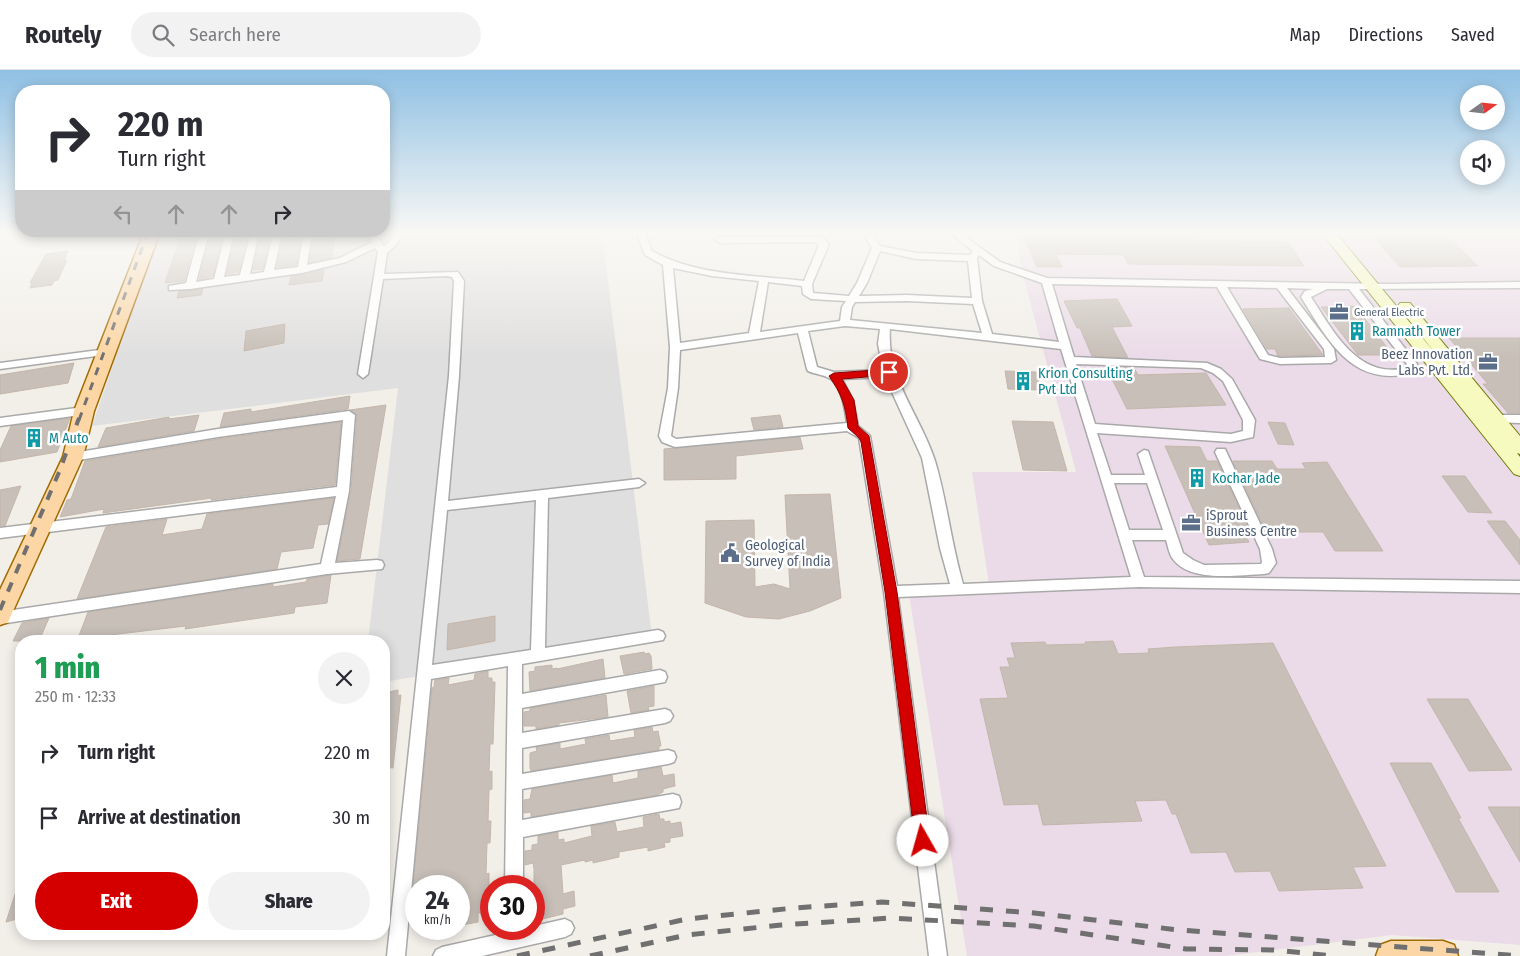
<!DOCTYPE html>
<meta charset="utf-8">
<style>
body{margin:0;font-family:"Fira Sans Condensed",sans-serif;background:#f2f2f3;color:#2b2b33;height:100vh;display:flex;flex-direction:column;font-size:19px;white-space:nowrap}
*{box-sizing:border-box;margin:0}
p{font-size:16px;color:#7c7c81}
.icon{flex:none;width:28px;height:28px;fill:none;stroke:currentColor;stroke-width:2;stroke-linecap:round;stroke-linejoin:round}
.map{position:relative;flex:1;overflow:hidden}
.details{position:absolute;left:15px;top:565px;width:375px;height:305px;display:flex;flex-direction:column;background:#fff;border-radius:20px;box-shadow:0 2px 12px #0003}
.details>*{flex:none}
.hud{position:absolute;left:15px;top:15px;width:375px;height:152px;border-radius:20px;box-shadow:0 2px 12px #0003;background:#fff;color:#2b2b33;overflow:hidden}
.needle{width:32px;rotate:75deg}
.controls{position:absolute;left:1460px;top:15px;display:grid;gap:10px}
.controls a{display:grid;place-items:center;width:45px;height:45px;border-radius:50%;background:#fff;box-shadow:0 2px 12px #0003;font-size:25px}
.speed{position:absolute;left:405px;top:805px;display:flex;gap:10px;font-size:25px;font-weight:700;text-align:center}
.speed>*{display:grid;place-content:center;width:65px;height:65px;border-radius:50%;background:#fff;box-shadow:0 2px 12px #0003;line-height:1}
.speed small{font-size:12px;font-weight:400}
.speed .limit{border:8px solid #d22;background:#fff;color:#111}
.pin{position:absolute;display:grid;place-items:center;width:42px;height:42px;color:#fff;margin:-21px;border:2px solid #fff;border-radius:50%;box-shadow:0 1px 5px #0007}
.me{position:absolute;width:55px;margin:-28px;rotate:353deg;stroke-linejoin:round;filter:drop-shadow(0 0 4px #0008)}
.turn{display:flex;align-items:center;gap:18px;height:105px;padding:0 20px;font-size:22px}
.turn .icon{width:65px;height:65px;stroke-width:2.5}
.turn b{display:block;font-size:35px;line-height:42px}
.lanes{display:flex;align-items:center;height:48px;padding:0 20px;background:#0003;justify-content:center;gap:25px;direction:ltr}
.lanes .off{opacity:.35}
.round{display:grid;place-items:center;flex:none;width:52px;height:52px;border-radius:26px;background:#f2f2f3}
.head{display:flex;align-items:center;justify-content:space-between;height:85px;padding:0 20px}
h1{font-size:30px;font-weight:800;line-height:38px;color:#1e9e55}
.cta{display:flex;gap:10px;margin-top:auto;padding:10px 20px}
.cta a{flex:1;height:58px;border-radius:30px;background:#d40000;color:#fff;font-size:20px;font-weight:800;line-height:58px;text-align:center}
.cta a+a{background:#f2f2f3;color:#2b2b33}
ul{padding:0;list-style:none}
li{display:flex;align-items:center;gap:15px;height:65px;padding:0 20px}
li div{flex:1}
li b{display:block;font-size:19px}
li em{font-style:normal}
header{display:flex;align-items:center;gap:30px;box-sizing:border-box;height:70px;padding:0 25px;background:#fff;border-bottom:1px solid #e1e1e2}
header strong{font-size:24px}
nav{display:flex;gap:28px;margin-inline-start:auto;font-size:18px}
.search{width:350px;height:45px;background:#f2f2f3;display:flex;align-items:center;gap:12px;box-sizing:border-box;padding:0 18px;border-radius:28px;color:#7c7c81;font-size:19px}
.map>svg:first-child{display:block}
.residential{fill:#e0dfdf}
.industrial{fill:#ebdbe8}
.building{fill:#c7bfb8;stroke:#c4b6ab}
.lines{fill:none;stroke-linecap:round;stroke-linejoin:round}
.minor-casing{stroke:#a9a9a9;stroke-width:3}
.secondary-casing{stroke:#707d05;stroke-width:2}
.primary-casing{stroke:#a06b00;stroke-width:3}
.minor{fill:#fff;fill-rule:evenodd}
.secondary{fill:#f7fabf;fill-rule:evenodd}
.primary{fill:#fcd6a4;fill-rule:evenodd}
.rail-far2{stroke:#707070;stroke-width:3;stroke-dasharray:8 8;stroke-linecap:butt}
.rail-far1{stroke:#707070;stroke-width:4;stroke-dasharray:10 10;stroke-linecap:butt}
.rail{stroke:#707070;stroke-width:5;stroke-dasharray:13 13;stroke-linecap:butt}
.route{fill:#d40000;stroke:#8a0000}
.labels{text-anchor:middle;stroke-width:5;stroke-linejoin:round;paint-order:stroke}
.far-service-label{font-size:11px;fill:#4e5e75;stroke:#fff;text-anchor:start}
.culture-label{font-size:14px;fill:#0d838f;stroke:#fff;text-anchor:start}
.service-label{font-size:14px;fill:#4e5e75;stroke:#fff;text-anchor:start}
</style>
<header>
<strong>Routely</strong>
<div class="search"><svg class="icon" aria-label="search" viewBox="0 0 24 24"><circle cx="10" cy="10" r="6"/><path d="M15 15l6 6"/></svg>Search here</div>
<nav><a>Map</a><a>Directions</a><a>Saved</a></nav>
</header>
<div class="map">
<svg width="1520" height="886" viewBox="0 0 1520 886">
<rect width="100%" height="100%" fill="#f2efe9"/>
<polygon class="residential" points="159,162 602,162 652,567 384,612 384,571 368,571 398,318 92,356"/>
<polygon class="industrial" points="1016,162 1520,162 1520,875 1392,865 1226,886 967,886 908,518 990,521 972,402 1076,402 1022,202"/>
<g class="building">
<polygon points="182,162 198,162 184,211 165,213"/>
<polygon points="211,162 224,162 213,206 199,210"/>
<polygon points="236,162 249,162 239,202 227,204"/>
<polygon points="261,162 272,162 263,199 253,200"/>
<polygon points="284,162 302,162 296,195 279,197 277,197"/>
<polygon points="314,162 335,162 332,188 309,193"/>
<polygon points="1022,162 1194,162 1199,171 1288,172 1304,196 1128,194 1124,185 1056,184 1062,197 1037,197"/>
<polygon points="1369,162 1443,162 1478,196 1400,197"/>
<polygon points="68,181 64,190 67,190 58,210 54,211 52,215 30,218 32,213 30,213 46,184"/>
<polygon points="324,200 322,211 289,215 291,206"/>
<polygon points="203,219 201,225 177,228 179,221"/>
<polygon points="1117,229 1132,256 1112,257 1128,288 1092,286 1080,258 1077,258 1064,231"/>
<polygon points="1355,236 1393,285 1358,285 1321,237"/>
<polygon points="1289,238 1323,285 1278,286 1275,279 1267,279 1243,239"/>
<polygon points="285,254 284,273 244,281 246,261"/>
<polygon points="1449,268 1520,268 1520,343 1508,343 1483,314 1488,314"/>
<polygon points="74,293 68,313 0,324 0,305"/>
<polygon points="1106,297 1134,298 1138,305 1206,303 1226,335 1127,339"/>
<polygon points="1005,301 1036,302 1041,320 1008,319"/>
<polygon points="350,326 348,339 220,357 224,343 251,339 251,342"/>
<polygon points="386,335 360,489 337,491 351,421 357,345 350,340"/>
<polygon points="199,345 194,361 98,377 106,358 169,347 169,349"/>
<polygon points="780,345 783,357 754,360 751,348"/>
<polygon points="70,348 57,382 0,392 0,380 11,356"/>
<polygon points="1012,351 1053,352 1067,401 1023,400"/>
<polygon points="341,352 335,415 211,430 212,428 103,443 104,439 60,447 67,430 71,429 85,391 218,369"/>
<polygon points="1268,352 1285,353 1294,375 1278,374"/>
<polygon points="800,367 803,379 736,386 736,409 664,410 664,379"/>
<polygon points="1165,376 1200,377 1207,391 1217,391 1250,462 1244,462 1249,472 1209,475"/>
<polygon points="1233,391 1272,391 1277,399 1306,399 1302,393 1327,392 1383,481 1335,481 1323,462 1266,462"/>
<polygon points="1442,406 1465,406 1492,443 1468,442"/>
<polygon points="21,416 5,456 0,456 0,420"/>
<polygon points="830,424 841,528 810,541 779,549 746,547 705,533 706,451 754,450 755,517 774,514 790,519 785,425"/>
<polygon points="334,428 328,454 318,455 313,478 281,482 277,499 77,529 106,457 167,449 162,465 202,459 207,444"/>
<polygon points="1487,451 1505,451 1520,470 1520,495"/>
<polygon points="331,505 327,533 295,537 294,543 185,559 186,556 110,565 108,571 77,571 88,542 273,514 273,517 306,512 307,509"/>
<polygon points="495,546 495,571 447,580 448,554"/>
<polygon points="49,548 39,571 13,571 22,553"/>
<polygon points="1113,571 1118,584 1149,583 1148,579 1175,577 1273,573 1386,796 1353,797 1363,818 1279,821 1270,801 1235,802 1226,782 1191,783 1176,744 1172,744 1166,730 1135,731 1142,751 1043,755 1038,734 1004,735 980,629 1008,628 1000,597 1010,597 1007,588 1015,588 1011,573 1045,572 1046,575 1086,574 1085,572"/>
<polygon points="644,582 645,584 649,583 651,586 652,599 624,604 620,586"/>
<polygon points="603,589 605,608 530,621 529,602 535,601 535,597 552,595 552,599 557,598 557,599"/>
<polygon points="488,601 488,608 492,608 492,612 495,612 493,674 490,674 489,702 492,701 492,719 489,720 488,751 491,751 490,773 487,773 486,804 489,803 489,829 485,829 484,842 478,843 478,852 462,855 463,839 459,839 459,816 413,816 432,618 434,617 435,610 449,608 448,615 474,610 475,604"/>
<polygon points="654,616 654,636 648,637 649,640 631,643 627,621"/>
<polygon points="398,620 398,626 401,625 393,698 384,697 384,623"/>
<polygon points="606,625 608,647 559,653 559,655 536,659 536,656 524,656 524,642 530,641 530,638"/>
<polygon points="1427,629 1468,629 1512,700 1469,701"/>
<polygon points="652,657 653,662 658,661 661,676 659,676 659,680 531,701 530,698 530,683 537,681 536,677 560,673 560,679 586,674 585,669 609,665 610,671 635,667 634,660"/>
<polygon points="1390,693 1431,693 1461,748 1458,748 1499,822 1456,822"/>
<polygon points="661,697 663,706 674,704 675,716 663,719 663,722 657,725 531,747 531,742 524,743 524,730 530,729 532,719 612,705 613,713 638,708 638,701"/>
<polygon points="1488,737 1520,737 1520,792"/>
<polygon points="659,744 660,749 664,749 664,752 670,751 670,754 681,752 683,766 670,768 670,772 664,773 665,777 648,781 648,777 619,782 619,787 593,793 593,790 585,792 585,790 561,795 563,824 574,821 575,836 563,839 563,844 534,851 534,799 533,793 525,795 525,781 532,780 532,775 538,774 538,766 558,762 558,770 564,769 564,773 592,766 591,756 615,752 617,762 644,757 643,747"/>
<polygon points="19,812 21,813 21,848 6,852"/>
</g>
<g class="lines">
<g class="minor-casing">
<g id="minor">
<path d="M200 162H209L196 212 214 209 226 162H234L224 207 240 205 251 162H259L250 204 264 202 274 162H282L274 200 298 197 304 162H312L307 195 340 188 372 172 366 162H375L384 177 389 172 394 162H403L396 175 387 183 384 204 458 202 464 211 459 306 448 431 639 409 645 413 639 417 548 428 545 578 658 560 663 562 665 566 663 570 522 594V624L660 600 665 602 667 607 665 612 522 638V663L665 639 670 641 673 646 670 651 665 653 522 678V704L668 680 674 682 676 687 674 692 668 694 522 719V750L673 724 679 726 681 732 679 738 523 767V816H505L508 596 431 609 405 886H387L449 306 454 211 452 207 446 206 383 209 368 304 363 308 358 304 378 182 375 178 346 192 302 203 190 219 169 220V216L186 213ZM536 430 531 580 432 595 447 440Z"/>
<path d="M636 162H645L652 181C696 206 754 205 804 211L819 175 816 172 720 173 715 170 720 167H821L829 174 812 214 813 223 849 226 857 213 872 178 866 168 867 166H873L880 176 916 183 970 185 973 181 949 162H959L1000 192 1047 208 1389 214 1520 212V218L1359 219 1417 294 1416 302C1353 320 1329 272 1301 227L1305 221 1313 219 1287 218 1334 279 1336 290 1331 293 1280 294 1260 289 1217 217 1052 214 1074 287 1207 293 1221 299 1232 309 1255 350 1253 367 1231 372 1097 363 1111 405H1145L1138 384 1144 380 1148 381 1183 483 1193 490 1204 495 1261 494 1262 492 1260 479 1215 382 1217 379H1225L1272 479 1276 493 1269 503 1264 504C1239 505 1190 513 1173 489 1169 484 1168 476 1166 470H1132L1144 507 1520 511V523L1139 517 898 527 947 886H929L884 522 859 368 847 361 675 377 662 372 659 366 668 318 670 277 663 195 645 185ZM880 181 916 189 968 191 972 228 907 225 859 226 867 213ZM979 185 994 196 1042 213 1059 272 992 264 982 231 977 188ZM673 198 712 206 759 211 749 263 680 273ZM768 212 802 216 803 224 811 229 846 231 842 237 840 251 760 262ZM1227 217 1277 218 1324 279 1325 287 1280 288 1268 285ZM1327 219H1349L1407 294V298C1358 310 1333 261 1311 227ZM907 231 973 234 982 263 850 250 852 237 855 232ZM845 256 880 259 878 274 883 300 834 302 817 297 808 261ZM890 259 1061 279 1131 507 963 514C951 473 947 431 935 391 921 346 886 309 890 259ZM798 263 807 299 808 301C815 304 825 305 831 309 842 318 845 340 847 353L676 369 671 366 678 318 680 280ZM1076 294 1201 298 1213 303 1223 311 1243 350V361L1231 364 1095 354ZM885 307 922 388 940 478 950 514 897 516 870 366 858 356 853 330 842 309ZM1114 413H1147L1163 460H1129Z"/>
<polygon points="107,279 111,280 112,282 111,284 0,299 0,293"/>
<polygon points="84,337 90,341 88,344 0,356 0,348"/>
<polygon points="349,341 355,345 349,421 335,493 377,490 382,491 384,495 382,499 327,504 0,554 0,542 321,494 336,426 0,468 0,458 337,417 343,350 218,367 73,391 67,387 73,383 218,359"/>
<polygon points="1496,345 1520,345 1520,353 1492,352 1490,349 1492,346"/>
<polygon points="565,849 571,852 574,858 571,864 565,867 482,886 433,886 436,880 442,877 522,859 534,859 534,856"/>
</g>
</g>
<g class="secondary-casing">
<polygon id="secondary" points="1321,162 1335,162 1435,283 1398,236 1400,233 1410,233 1520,366 1520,384 1517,383 1520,387 1520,406 1514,404"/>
</g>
<g class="primary-casing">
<g id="primary">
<polygon points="144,162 160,162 94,341 83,387 8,552 0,555 0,520 63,387 74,341"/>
<polygon points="1391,871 1443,871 1454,875 1458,886 1376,886 1380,875"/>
</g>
</g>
<use href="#minor" class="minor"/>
<use href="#secondary" class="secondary"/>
<use href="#primary" class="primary"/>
<polyline class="rail-far2" points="79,350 148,162"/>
<polyline class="rail-far1" points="0,540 60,400 79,348"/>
<g class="rail">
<polyline points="517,886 687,849 794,838 882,832 1034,843 1179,860 1520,886"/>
<polyline points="590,886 687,865 781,855 891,848 1034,856 1186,879 1274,880 1334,886"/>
</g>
</g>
<linearGradient id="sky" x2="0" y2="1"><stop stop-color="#8fc0e4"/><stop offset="0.57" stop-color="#f9f8f5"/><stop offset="1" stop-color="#f9f8f5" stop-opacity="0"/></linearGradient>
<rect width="1520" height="286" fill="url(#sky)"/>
<path class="route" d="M889 299 892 300V305L842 309 854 330 858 356 869 366 897 522 930 771 928 776 923 779 917 776 915 771 885 522 861 372 859 368 848 358C845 334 842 325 829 306L834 303Z"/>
<defs>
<g id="office-bare" transform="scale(1.5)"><path d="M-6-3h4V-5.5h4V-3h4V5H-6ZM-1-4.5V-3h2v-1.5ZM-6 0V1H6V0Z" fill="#5c6f8a" stroke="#fff" stroke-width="2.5" paint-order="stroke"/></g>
<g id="building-bare" transform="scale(1.5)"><path d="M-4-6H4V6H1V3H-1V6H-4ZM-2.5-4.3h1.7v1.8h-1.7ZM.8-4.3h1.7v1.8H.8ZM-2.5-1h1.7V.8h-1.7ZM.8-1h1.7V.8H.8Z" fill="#0f9aa8" stroke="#fff" stroke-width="2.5" paint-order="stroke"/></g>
<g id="civic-bare" transform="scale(1.5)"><path d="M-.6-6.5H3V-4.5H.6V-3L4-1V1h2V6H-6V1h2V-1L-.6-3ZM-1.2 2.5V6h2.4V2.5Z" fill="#5c6f8a" stroke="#fff" stroke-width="2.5" paint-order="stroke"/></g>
</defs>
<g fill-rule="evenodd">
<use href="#office-bare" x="1339" y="242"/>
<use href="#building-bare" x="1357" y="261"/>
<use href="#office-bare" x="1488" y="292"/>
<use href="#building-bare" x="1023" y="311"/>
<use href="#building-bare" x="34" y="368"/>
<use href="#building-bare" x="1197" y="408"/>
<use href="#office-bare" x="1191" y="453"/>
<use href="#civic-bare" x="730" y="483"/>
</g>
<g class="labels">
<g class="far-service-label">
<text x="1354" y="246">General Electric</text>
</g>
<g class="culture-label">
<text x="1372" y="266">Ramnath Tower</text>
<text x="1038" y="308">Krion Consulting<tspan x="1038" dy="16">Pvt Ltd</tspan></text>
<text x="49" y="373">M Auto</text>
<text x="1212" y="413">Kochar Jade</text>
</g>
<g class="service-label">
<text x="1473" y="289" text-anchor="end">Beez Innovation<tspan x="1473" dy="16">Labs Pvt. Ltd.</tspan></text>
<text x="1206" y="450">iSprout<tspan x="1206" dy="16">Business Centre</tspan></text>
<text x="745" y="480">Geological<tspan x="745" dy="16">Survey of India</tspan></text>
</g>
</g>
</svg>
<div class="controls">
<a><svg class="needle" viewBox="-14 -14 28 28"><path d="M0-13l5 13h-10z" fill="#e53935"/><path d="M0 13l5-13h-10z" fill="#7c7c81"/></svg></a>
<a><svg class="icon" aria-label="sound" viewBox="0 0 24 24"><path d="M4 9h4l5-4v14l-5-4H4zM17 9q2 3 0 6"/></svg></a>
</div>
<div class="speed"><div>24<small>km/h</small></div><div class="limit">30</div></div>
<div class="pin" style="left:889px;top:302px;background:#d93025"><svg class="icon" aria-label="arrive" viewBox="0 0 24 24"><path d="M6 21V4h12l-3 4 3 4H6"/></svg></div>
<svg class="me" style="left:923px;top:771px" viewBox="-20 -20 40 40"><circle r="19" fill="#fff"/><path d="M0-13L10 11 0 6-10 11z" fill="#d40000"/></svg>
<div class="hud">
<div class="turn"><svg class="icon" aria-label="right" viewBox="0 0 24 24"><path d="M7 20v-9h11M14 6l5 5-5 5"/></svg><div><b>220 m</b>Turn right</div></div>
<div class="lanes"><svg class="icon off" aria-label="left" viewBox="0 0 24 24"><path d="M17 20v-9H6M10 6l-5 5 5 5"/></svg><svg class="icon off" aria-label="ahead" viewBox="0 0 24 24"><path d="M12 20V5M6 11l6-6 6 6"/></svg><svg class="icon off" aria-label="ahead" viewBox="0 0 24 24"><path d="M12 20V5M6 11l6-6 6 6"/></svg><svg class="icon" aria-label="right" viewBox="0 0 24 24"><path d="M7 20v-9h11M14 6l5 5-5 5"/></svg></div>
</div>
<section class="details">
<div class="head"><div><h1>1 min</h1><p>250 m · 12:33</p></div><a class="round"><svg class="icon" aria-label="close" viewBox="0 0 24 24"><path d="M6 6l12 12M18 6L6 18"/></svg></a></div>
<ul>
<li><svg class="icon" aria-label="right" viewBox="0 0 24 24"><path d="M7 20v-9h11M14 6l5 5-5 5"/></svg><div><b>Turn right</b></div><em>220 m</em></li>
<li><svg class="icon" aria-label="arrive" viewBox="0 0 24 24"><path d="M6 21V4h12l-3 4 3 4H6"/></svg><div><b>Arrive at destination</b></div><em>30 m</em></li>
</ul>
<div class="cta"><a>Exit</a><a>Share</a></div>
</section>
</div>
